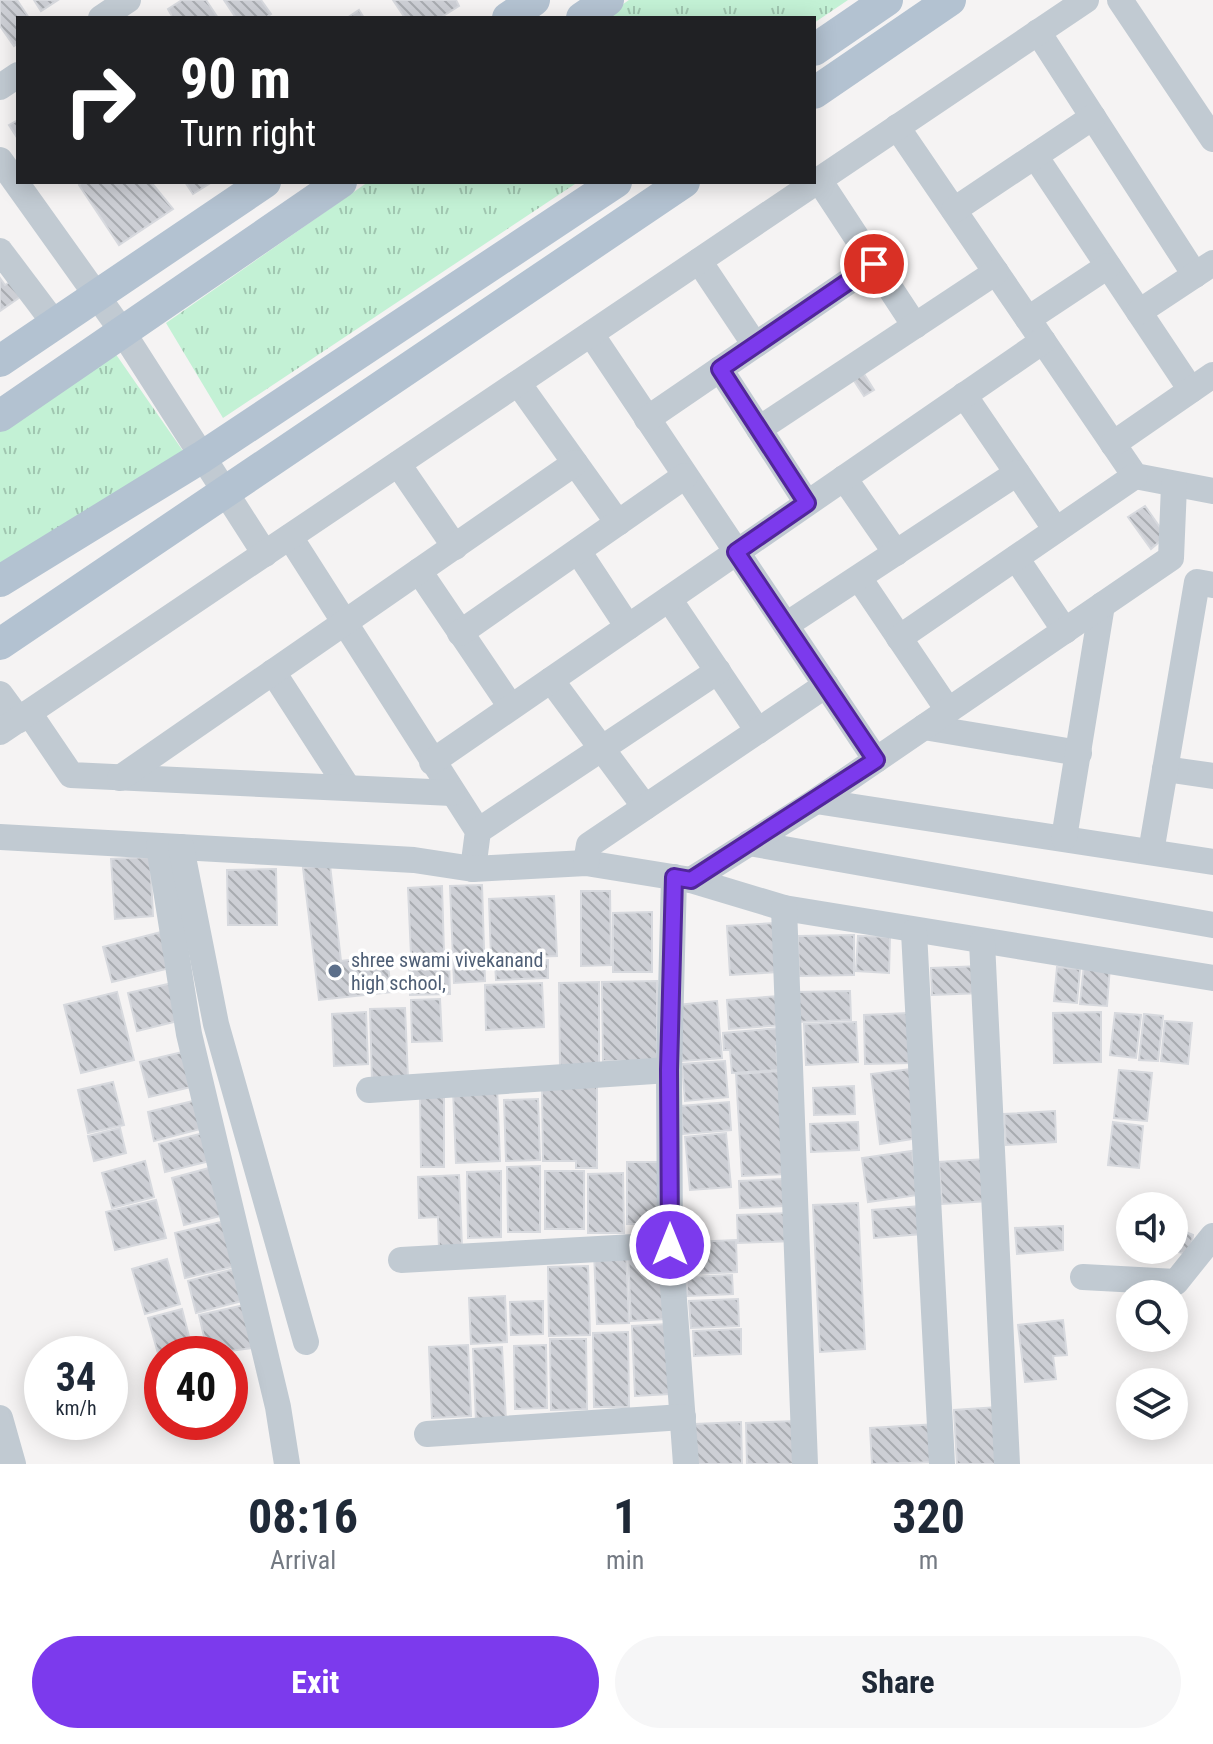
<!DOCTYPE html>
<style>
body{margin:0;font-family:"Roboto Condensed",sans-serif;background:#f6f6f7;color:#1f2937;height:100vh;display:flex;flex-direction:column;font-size:30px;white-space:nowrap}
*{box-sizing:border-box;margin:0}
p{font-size:26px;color:#747a83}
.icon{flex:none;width:44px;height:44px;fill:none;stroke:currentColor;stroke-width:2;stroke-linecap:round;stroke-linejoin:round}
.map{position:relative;height:1464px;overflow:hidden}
.drawer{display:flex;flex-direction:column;background:#fff;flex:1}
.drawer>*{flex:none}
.hud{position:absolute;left:16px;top:16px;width:800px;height:168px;border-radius:0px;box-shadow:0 4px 20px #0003;background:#202124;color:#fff;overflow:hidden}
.tools{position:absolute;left:1116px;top:1192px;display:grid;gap:16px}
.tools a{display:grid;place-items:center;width:72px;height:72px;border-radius:50%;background:#fff;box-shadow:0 4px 20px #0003;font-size:40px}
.speed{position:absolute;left:24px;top:1336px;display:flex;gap:16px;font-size:40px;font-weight:700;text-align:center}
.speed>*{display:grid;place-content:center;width:104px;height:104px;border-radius:50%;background:#fff;box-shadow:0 4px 20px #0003;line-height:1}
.speed small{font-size:20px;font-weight:400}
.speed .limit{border:12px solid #d22;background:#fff;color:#111}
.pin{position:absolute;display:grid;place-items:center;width:68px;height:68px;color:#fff;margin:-34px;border:4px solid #fff;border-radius:50%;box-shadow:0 2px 8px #0007}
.me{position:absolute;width:88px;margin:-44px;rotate:0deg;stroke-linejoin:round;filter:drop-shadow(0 0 6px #0008)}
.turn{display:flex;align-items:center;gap:28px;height:168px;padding:0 32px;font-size:36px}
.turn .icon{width:104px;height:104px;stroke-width:2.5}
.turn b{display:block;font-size:56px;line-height:68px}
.eta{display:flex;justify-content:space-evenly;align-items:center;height:136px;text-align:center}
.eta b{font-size:48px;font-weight:700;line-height:56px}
.action{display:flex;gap:16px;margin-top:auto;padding:16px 32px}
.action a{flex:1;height:92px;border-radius:48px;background:#7c3aed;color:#fff;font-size:32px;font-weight:700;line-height:92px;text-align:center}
.action a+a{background:#f6f6f7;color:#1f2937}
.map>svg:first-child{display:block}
.grass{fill:url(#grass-tufts)}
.building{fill:url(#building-back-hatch);stroke:#d7d9de;stroke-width:2}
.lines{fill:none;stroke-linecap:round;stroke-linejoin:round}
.minor{stroke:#c1cad2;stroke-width:26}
.major{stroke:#b3c2d1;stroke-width:32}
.route-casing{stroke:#51269a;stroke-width:20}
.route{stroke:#7c3aed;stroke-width:14}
.service-dot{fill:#5c6f8a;stroke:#fff;stroke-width:3}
.labels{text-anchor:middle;stroke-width:7;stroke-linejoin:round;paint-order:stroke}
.service-label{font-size:20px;fill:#4e5e75;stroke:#fff;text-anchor:start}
</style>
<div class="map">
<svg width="1213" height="1464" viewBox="0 0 1213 1464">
<defs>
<pattern id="grass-tufts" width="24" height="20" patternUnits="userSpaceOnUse" patternTransform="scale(2)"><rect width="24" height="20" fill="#c3f1d5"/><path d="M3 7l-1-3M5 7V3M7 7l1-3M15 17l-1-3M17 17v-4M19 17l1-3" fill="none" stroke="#a0c6b0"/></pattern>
<pattern id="building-back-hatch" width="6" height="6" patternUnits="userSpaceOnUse" patternTransform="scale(2)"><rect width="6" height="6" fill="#cdcfd5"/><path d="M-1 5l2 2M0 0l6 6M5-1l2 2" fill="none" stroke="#a8abb0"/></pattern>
</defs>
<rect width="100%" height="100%" fill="#f5f3f3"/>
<g class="grass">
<polygon points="629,0 848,0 814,23 814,18 603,18"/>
<polygon points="368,182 578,182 223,418 166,323"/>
<polygon points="115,353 183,451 0,574 0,427"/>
</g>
<g class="building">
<polygon points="0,0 17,0 29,18 18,18 18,43 14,46 0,26"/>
<polygon points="34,0 58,0 41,11"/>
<polygon points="182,0 206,0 218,18 173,18 168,9"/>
<polygon points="224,0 261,0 271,14 265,18 236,18"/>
<polygon points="393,0 456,0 459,6 440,18 405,18"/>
<polygon points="359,10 364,18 347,18"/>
<polygon points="18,120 18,139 9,125"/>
<polygon points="83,182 151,182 173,209 119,245 79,185"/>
<polygon points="185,182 212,182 193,194"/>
<polygon points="0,278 5,285 13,280 23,295 0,311"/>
<polygon points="859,366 874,390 864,396 849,373"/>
<polygon points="1145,506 1166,536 1151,549 1128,517"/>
<polygon points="150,857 153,916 115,919 111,859"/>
<polygon points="330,865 341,961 387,955 391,992 319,1000 303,868"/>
<polygon points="276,869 277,925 228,925 227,870"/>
<polygon points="482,885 485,981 454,983 450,886"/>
<polygon points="442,886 444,953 411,955 408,888"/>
<polygon points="581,891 610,891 611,965 581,966"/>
<polygon points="554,896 557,956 491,958 489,899"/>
<polygon points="652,912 652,972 613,972 613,913"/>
<polygon points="775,923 778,972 730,975 727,926"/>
<polygon points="165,931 174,967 112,982 103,947"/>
<polygon points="854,935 854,975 799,976 798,936"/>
<polygon points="858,936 890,937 889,973 856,971"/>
<polygon points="449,958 450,994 410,995 409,959"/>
<polygon points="548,960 548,978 496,980 495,962"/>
<polygon points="1084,964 1110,966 1107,1006 1080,1004"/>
<polygon points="982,966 982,993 932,995 931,968"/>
<polygon points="1057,967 1080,969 1077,1003 1054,1001"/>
<polygon points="657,981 657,1061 603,1061 602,982"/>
<polygon points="177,982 186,1019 137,1031 128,993"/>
<polygon points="599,982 599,1066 560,1066 559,983"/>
<polygon points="542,983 544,1027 486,1030 485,985"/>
<polygon points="850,991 851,1020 796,1022 795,992"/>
<polygon points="117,992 134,1060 81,1073 64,1005"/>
<polygon points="779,996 783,1025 729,1029 727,1000"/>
<polygon points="440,999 442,1041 412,1042 411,1000"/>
<polygon points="717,1001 722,1058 682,1061 677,1005"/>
<polygon points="405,1008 408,1079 372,1081 370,1009"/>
<polygon points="366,1012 368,1064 334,1066 332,1014"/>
<polygon points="1101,1012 1101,1062 1054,1063 1053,1013"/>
<polygon points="908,1013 910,1063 865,1064 864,1015"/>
<polygon points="1115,1013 1141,1015 1136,1058 1110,1055"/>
<polygon points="1144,1014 1163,1016 1158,1061 1139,1060"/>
<polygon points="1165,1021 1192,1023 1188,1064 1161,1061"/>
<polygon points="856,1022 858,1062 806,1065 804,1024"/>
<polygon points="780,1028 781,1045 776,1046 778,1070 732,1073 730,1050 724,1050 723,1033"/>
<polygon points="187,1051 195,1086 149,1097 140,1062"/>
<polygon points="725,1061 728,1097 685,1101 682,1064"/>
<polygon points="910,1069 919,1138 880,1144 871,1074"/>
<polygon points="1119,1070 1152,1073 1147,1121 1114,1118"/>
<polygon points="781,1071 787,1174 742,1176 736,1074"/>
<polygon points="113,1082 124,1125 88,1133 78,1090"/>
<polygon points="542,1083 597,1083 597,1168 576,1168 576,1161 543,1161"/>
<polygon points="854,1086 855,1114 814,1115 813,1088"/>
<polygon points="497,1087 500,1161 456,1163 453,1089"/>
<polygon points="420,1092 444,1092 444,1167 421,1167"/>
<polygon points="538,1099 540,1160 506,1161 504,1100"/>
<polygon points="197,1100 204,1128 154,1141 148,1112"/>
<polygon points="729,1102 731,1130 683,1134 681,1106"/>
<polygon points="1055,1111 1056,1142 1006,1145 1004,1114"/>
<polygon points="858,1122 859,1150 811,1152 810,1124"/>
<polygon points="1113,1122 1143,1126 1139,1168 1108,1165"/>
<polygon points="120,1128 126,1153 94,1161 88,1136"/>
<polygon points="212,1131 218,1159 165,1172 159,1144"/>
<polygon points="726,1133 731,1187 690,1190 685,1137"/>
<polygon points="912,1151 918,1195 868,1202 862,1158"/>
<polygon points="986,1159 989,1201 942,1204 939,1162"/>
<polygon points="145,1161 154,1197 112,1208 102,1173"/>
<rect x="627" y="1162" width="35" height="62"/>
<polygon points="220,1165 232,1213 184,1225 172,1178"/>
<polygon points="540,1166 540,1232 508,1232 507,1167"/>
<polygon points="501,1171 501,1237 468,1238 467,1172"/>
<rect x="545" y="1171" width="39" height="58"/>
<polygon points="623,1173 624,1233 588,1233 588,1174"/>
<polygon points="459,1175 462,1247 439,1249 438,1217 419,1218 418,1177"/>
<polygon points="784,1179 785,1206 740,1208 739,1181"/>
<polygon points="156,1200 166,1238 115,1250 106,1212"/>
<polygon points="858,1203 865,1349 820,1352 813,1205"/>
<polygon points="920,1206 922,1234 874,1238 872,1210"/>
<polygon points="792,1213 793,1241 738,1243 737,1215"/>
<polygon points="225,1221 236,1266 185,1278 175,1233"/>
<polygon points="1063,1226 1063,1250 1017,1254 1015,1228"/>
<polygon points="1176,1228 1193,1235 1190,1255 1171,1250"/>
<polygon points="736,1240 737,1272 693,1274 692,1242"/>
<polygon points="663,1250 666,1319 631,1321 628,1252"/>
<polygon points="626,1251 629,1323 597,1324 594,1252"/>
<polygon points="167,1259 180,1304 145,1314 132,1269"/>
<polygon points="588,1266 590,1335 549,1336 548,1267"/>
<polygon points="234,1269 242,1301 196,1313 188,1281"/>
<polygon points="732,1275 733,1294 687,1296 687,1277"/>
<polygon points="505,1296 507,1342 471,1344 469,1298"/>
<polygon points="738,1299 739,1326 691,1328 689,1301"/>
<polygon points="543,1301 543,1334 511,1335 510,1302"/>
<polygon points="249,1304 259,1347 208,1354 199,1315"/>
<polygon points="182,1309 192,1348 159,1357 148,1318"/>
<polygon points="1063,1320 1067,1355 1053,1356 1056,1379 1025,1382 1018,1325"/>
<polygon points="668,1324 670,1394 635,1396 632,1326"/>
<polygon points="741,1329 741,1354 694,1356 693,1331"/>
<polygon points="628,1332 629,1407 594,1407 593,1333"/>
<polygon points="550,1339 586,1339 587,1409 551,1410"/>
<polygon points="468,1345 471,1416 432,1418 429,1347"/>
<polygon points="546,1345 547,1408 515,1409 514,1346"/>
<polygon points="502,1347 506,1420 476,1422 473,1349"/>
<polygon points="998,1407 1001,1464 957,1464 954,1410"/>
<polygon points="796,1421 798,1464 747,1464 746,1423"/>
<polygon points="178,1422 214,1422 215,1424 181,1434"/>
<polygon points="741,1422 742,1464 696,1464 695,1424"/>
<polygon points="937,1424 939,1462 872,1464 870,1428"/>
</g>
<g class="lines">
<g class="minor">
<polyline points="1120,0 1213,139"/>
<polyline points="101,18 128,0"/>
<polyline points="1038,32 1195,275"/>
<polyline points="0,87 18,75"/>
<polyline points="897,127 1135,476 1213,491"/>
<polyline points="1035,156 1191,390"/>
<polyline points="0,160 122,331 265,554"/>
<polyline points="819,180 915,326"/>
<polyline points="954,210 1093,117"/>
<polyline points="0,251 55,324"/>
<polyline points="699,261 755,345"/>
<polyline points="1139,312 1213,263"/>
<polyline points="1028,319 1108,266"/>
<polyline points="591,334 876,760"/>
<polyline points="720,369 807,503"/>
<polyline points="518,383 618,523"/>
<polyline points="964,395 1056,530"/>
<polyline points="647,419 874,264"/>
<polyline points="759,429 996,272"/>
<polyline points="1113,444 1213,375"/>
<polyline points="398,464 455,547"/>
<polyline points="844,478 896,553"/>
<polyline points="290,537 478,831 473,869"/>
<polyline points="578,551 628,627"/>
<polyline points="1016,558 1065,631"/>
<polyline points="419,571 511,707"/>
<polyline points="859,578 948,710"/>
<polyline points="669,599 758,731"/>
<polyline points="786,625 1017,473"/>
<polyline points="460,633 685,476"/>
<polyline points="899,638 1135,476"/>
<polyline points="273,672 348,788"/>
<polyline points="551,680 645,807"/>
<polyline points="0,694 19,720"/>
<polyline points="29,713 71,775 452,793"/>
<polyline points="924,727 1079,753"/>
<polyline points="0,732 1086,0"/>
<polyline points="432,762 1043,341"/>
<polyline points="1165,769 1213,776"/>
<polyline points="120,778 575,463"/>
<polyline points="816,801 1213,862"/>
<polyline points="478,831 718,671"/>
<polyline points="0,837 414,860 473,869 586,863 691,880 784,908 1213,978"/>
<polyline points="1064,838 1102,605"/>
<polyline points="749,843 1213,925"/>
<polyline points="159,846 189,1034 278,1407 287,1464"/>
<polyline points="181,847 216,1024 306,1342"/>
<polyline points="1151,852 1197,582 1213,585"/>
<polyline points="586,863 589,845 826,685"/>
<polyline points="674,877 669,1070 670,1245 686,1464"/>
<polyline points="691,880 816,801 1171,558 1174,486"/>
<polyline points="784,908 805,1464"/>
<polyline points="914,932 942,1464"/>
<polyline points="982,942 1007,1464"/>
<polyline points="369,1090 669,1070"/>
<polyline points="401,1260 670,1245"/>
<polyline points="1083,1277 1176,1282 1213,1236"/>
<polyline points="0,1418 13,1464"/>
<polyline points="427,1434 683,1417"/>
</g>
<g class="major">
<polyline points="508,18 534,0"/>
<polyline points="582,18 608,0"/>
<polyline points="814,50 887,0"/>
<polyline points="814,93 950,0"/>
<polyline points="0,361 265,182"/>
<polyline points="0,416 341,182"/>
<polyline points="0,581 202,457 616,182"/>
<polyline points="0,644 684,182"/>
</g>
</g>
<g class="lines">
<g class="route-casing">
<polyline id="route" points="670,1245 669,1070 674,877 691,880 876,760 736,552 807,503 720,369 874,264"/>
</g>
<use href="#route" class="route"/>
</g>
<circle class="service-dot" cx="335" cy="971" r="8"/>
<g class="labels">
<g class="service-label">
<text x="351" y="967">shree swami vivekanand<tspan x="351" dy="23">high school,</tspan></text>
</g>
</g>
</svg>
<div class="tools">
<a><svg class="icon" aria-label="sound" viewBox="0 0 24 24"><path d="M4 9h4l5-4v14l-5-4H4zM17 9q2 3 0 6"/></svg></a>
<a><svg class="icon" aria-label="search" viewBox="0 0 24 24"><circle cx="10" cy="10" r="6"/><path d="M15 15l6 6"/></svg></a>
<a><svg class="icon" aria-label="layers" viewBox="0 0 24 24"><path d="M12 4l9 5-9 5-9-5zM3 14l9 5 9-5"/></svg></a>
</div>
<div class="speed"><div>34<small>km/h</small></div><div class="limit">40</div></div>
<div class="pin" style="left:874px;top:264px;background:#d93025"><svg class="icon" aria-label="arrive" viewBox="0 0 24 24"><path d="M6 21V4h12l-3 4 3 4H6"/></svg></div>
<svg class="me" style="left:670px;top:1245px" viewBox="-20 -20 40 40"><circle r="17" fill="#7c3aed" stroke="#fff" stroke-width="3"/><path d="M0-11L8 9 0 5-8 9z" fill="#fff"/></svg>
<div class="hud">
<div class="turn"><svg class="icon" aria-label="right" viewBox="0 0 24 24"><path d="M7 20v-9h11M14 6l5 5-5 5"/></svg><div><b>90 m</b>Turn right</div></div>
</div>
</div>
<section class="drawer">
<div class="eta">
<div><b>08:16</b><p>Arrival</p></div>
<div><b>1</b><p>min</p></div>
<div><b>320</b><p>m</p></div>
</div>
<div class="action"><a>Exit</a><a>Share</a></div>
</section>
